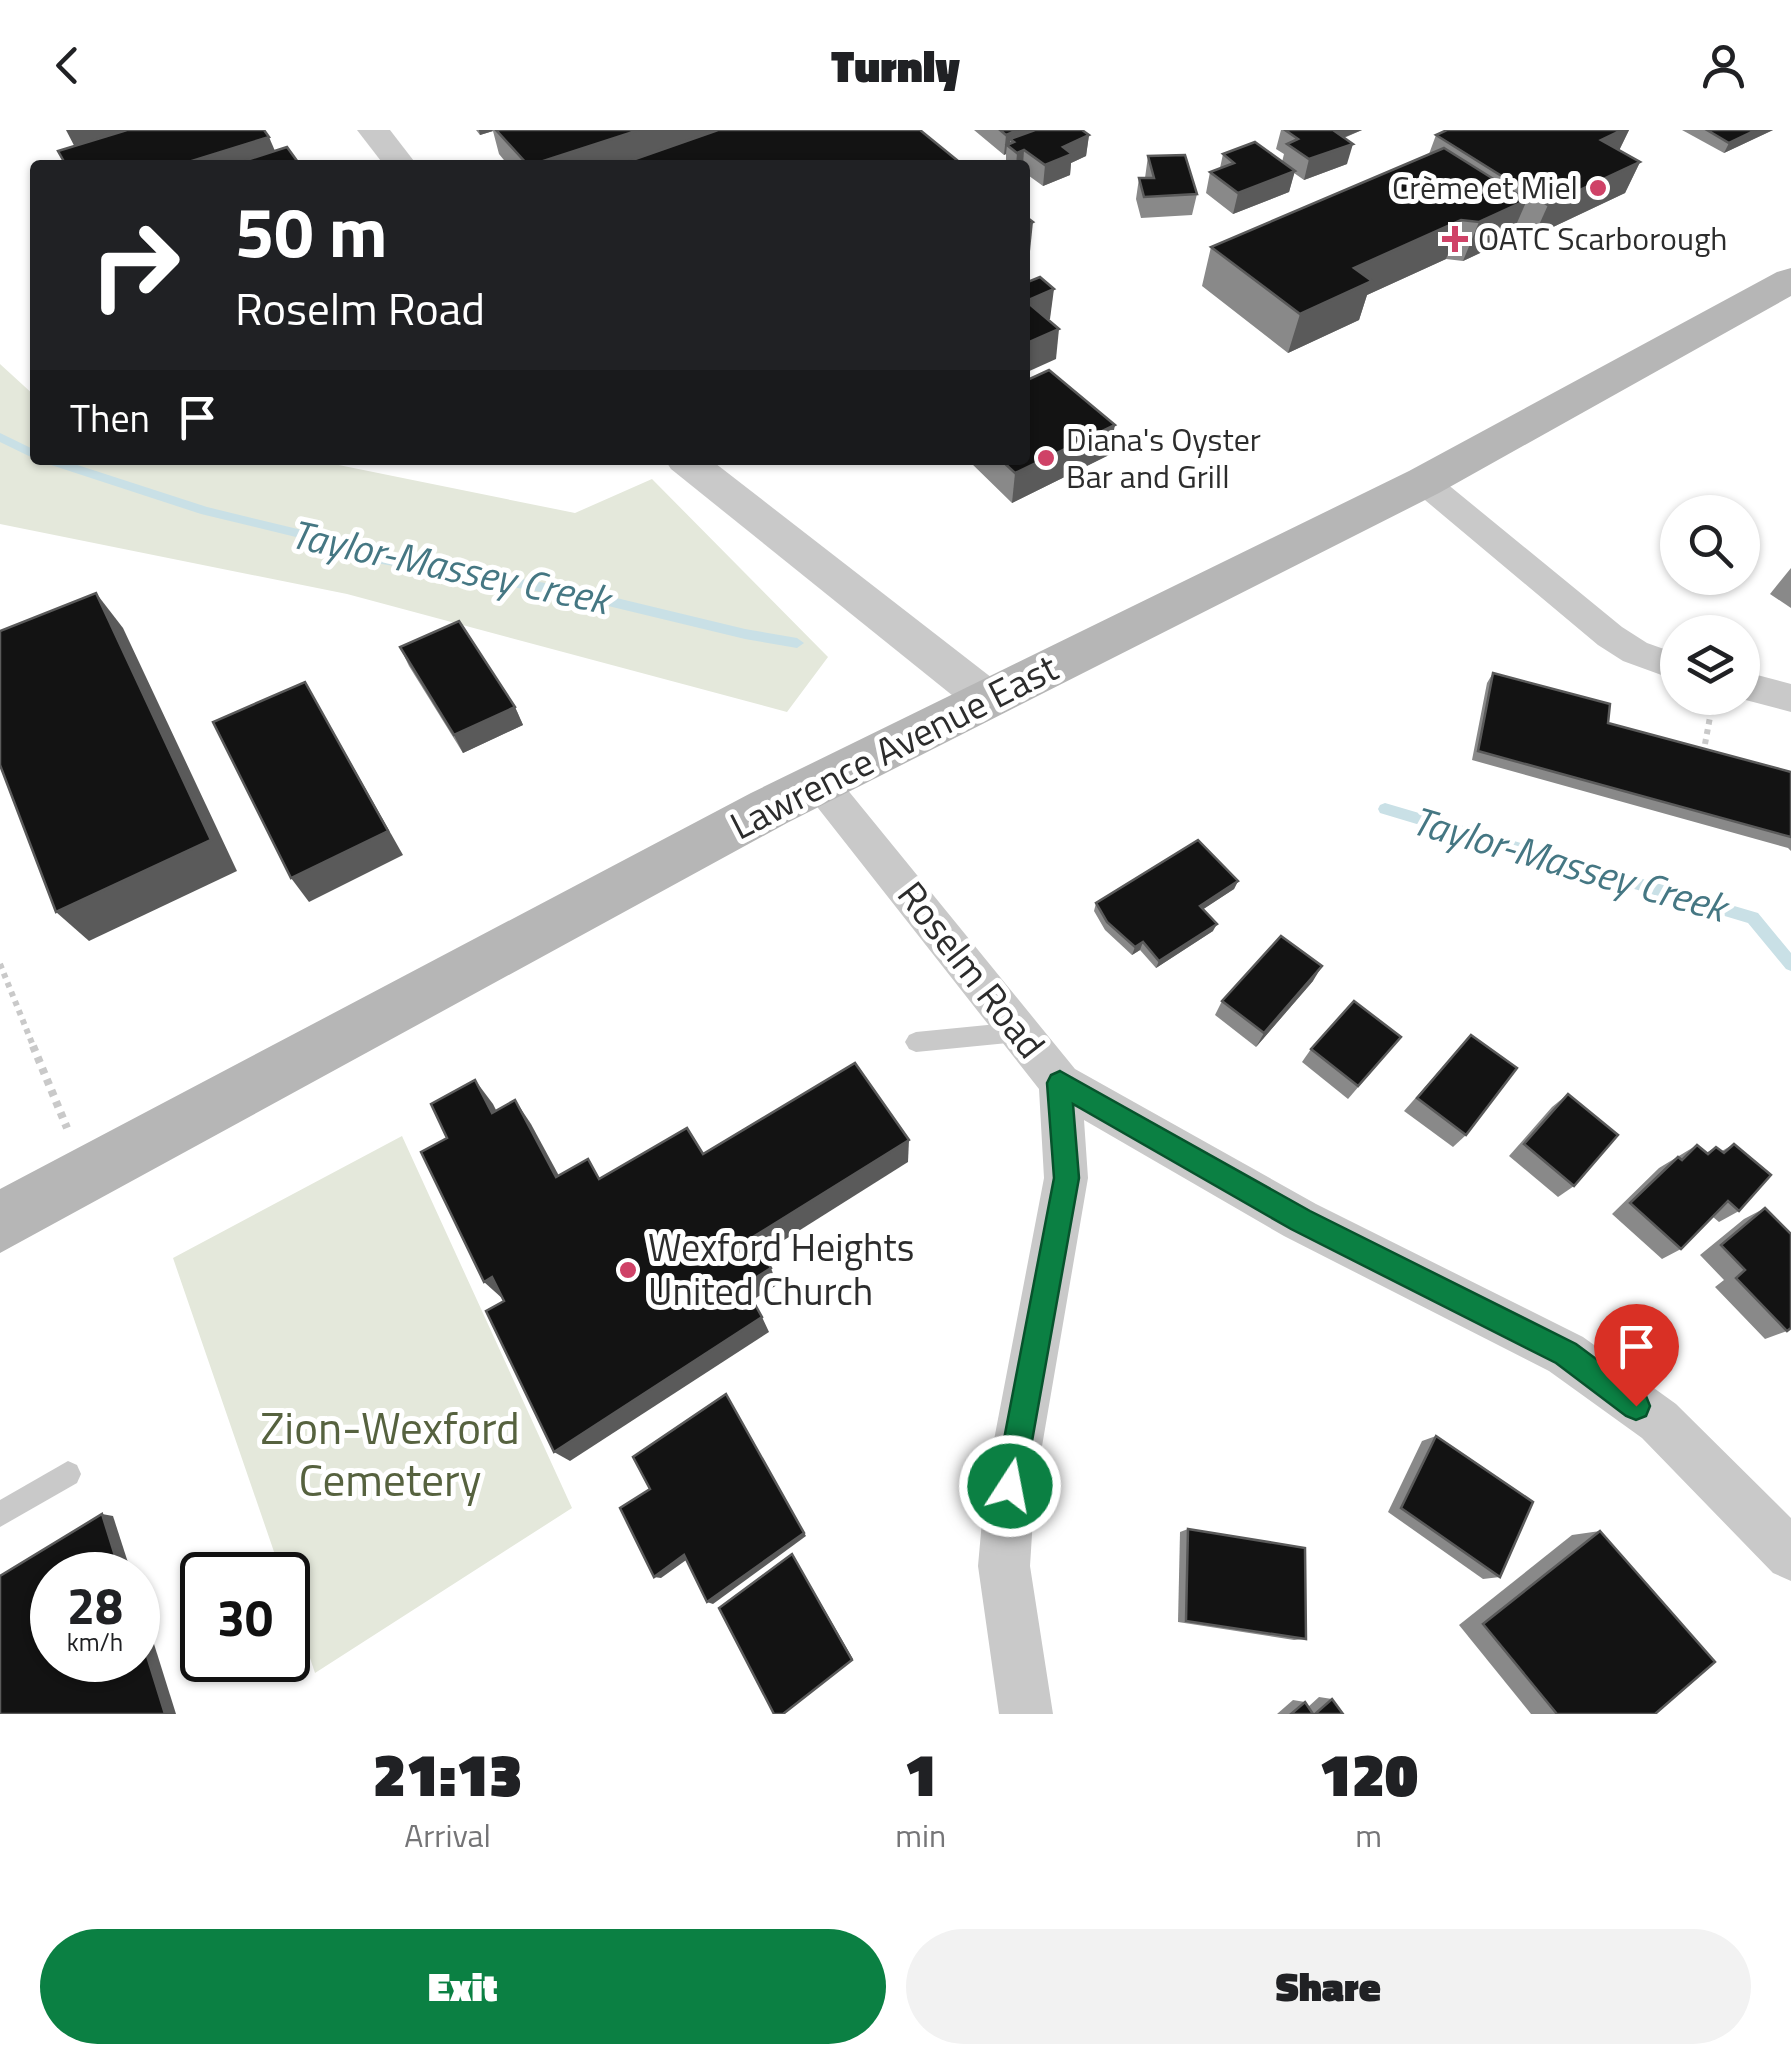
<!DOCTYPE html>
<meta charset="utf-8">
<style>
body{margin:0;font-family:"Titillium Web",sans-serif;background:#f2f2f2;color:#202124;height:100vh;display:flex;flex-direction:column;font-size:38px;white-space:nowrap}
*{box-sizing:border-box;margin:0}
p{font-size:32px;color:#757577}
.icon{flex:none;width:55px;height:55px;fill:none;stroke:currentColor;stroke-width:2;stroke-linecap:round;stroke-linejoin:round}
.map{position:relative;height:1584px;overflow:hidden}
.details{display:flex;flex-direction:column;background:#fff;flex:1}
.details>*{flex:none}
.hud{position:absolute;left:30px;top:30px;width:1000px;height:305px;border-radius:10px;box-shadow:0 2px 8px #0004;background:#202124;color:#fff;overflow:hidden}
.tools{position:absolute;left:1660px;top:365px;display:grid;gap:20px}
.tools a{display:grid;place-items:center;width:100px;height:100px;border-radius:50%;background:#fff;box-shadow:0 2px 8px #0004;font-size:50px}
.speed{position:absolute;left:30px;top:1422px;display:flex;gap:20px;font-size:50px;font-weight:700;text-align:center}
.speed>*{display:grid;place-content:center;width:130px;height:130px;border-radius:50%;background:#fff;box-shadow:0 2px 8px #0004;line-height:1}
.speed small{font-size:25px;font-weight:400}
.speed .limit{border:5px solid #111;border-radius:15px;background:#fff;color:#111}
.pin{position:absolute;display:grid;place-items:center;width:85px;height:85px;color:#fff;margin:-102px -42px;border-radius:50% 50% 50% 0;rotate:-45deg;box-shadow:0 0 10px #0007}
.pin .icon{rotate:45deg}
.me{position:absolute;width:110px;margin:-55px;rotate:11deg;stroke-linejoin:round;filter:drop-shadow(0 0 8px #0008)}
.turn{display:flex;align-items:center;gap:35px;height:210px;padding:0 40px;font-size:45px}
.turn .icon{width:130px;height:130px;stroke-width:2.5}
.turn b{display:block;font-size:70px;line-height:85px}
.then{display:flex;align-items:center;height:95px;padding:0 40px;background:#0003;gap:20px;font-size:38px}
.eta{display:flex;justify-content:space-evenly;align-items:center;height:170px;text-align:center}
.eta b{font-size:60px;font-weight:800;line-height:70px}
.cta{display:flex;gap:20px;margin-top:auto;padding:20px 40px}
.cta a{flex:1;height:115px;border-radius:60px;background:#0b8043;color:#fff;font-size:40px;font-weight:800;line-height:115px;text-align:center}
.cta a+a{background:#f2f2f2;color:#202124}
header{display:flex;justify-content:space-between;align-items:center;height:130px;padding:0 40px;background:#fff;font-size:45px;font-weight:800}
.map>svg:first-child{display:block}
.green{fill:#e4e8db}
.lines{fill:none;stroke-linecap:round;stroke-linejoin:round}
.stream{fill:#c9e0e6;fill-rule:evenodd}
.path-far1{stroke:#c9c9c9;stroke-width:6;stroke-dasharray:5 5;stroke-linecap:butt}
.path{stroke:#c9c9c9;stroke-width:8;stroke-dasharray:6 6;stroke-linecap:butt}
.service{fill:#c9c9c9;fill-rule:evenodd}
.minor{fill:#c9c9c9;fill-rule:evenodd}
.tertiary{fill:#c9c9c9;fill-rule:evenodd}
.secondary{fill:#b6b6b6;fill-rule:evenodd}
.wall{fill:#898989}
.shaded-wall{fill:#5a5a5a}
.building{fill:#131313;stroke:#5a5a5a;stroke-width:2.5}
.route{fill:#0b8043;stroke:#07532c;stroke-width:2.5}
.poi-dot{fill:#cf4267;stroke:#fff;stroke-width:4}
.labels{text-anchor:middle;stroke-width:10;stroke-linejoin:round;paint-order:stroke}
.far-poi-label{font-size:32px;fill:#2c2c2c;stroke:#fff;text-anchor:start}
.street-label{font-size:38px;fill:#2c2c2c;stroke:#fff}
.poi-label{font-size:38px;fill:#2c2c2c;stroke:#fff;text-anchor:start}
.water-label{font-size:40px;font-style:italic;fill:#457783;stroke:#fff}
.near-park-label{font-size:45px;fill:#56623f;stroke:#fff}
</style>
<header><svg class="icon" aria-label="back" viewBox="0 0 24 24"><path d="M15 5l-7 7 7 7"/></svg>Turnly<svg class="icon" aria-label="person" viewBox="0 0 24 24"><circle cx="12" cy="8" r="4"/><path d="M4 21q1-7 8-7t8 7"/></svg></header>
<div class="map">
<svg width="1791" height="1584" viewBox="0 0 1791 1584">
<rect width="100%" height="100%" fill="#fff"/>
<g class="green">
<polygon points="0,234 35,266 35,330 314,330 575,383 652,349 828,527 787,582 347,464 0,394"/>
<polygon points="402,1006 572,1378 315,1543 288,1462 288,1445 282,1445 173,1128"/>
</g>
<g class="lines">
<g class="stream">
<polygon points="0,303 35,320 35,329 0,312"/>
<polygon points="43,330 62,330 207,377 306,401 366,423 575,458 745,499 797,508 804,513 797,518 745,509 575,468 365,431 300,408 201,384 45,333"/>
<polygon points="1385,673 1758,783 1791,823 1791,841 1786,839 1748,793 1380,683 1378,679 1380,675"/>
</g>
<g class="path-far1">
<polyline points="1705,614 1713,571"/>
<polyline points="0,834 34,918"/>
</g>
<polyline class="path" points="33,916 67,998"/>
<g class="service">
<polygon points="1018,892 1025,895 1029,902 1025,909 1018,912 916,922 909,919 905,912 909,905 916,902"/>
<polygon points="68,1331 77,1335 81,1344 77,1353 0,1397 0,1370"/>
</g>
<g class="minor">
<polygon points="1424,341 1435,344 1622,497 1647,513 1678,524 1678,551 1623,531 1598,515 1413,360 1408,352 1413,344"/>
<polygon points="1742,541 1791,554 1791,582 1738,568 1742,568"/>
<polygon points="820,638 833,642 1075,939 1316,1074 1583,1207 1676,1274 1791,1388 1791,1451 1773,1443 1642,1308 1549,1241 1284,1106 1084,990 1088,1048 1035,1357 1030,1436 1053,1584 999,1584 978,1436 985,1357 1044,1048 1039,959 807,664 801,653 807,642"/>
</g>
<g class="tertiary">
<polygon points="357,0 390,0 417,35 384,35"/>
<polygon points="665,330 711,330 1005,558 1011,570 1005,582 989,587 973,582 671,339"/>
</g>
<polygon class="secondary" points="1791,138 1791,166 1439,363 787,693 0,1123 0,1059 751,663 1409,341 1777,142"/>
</g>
<g class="wall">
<polygon points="476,0 920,0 963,35 508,35 499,24 493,1 480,5"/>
<polygon points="974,0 1082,0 1089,5 1086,26 1071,33 1070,45 1043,56 1025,43 1025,35 1006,35 1006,24 1004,25"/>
<polygon points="1281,0 1362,0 1344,8 1347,34 1304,50 1294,43 1289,62 1233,84 1206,63 1210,42 1220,38 1223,24 1282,32 1284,24 1276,19"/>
<polygon points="1447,0 1629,0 1619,20 1640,32 1625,63 1534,106 1516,94 1510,109 1463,131 1446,129 1367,165 1359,190 1288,223 1202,156 1211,117 1429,24 1436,5"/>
<polygon points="1682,0 1773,0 1724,23"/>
<polygon points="1148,26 1197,64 1192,85 1141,88 1136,69 1139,48 1145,48"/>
<polygon points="1109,325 1012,373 968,330 1025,330"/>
<polygon points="1791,438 1791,478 1770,464"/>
<polygon points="400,517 515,577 523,595 463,623 409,536"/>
<polygon points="1493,543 1608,593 1791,642 1791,721 1788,718 1472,630 1487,553"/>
<polygon points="1238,751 1234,759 1203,779 1213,801 1156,838 1140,820 1132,825 1105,800 1094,781 1096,773"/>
<polygon points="1313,851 1256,917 1215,885 1222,871"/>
<polygon points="1471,905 1466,1005 1453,1017 1404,981"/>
<polygon points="1401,907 1348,969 1302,932 1311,919"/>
<polygon points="1568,964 1574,1056 1558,1067 1509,1026 1552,977"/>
<polygon points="1734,1014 1739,1081 1719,1092 1713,1087 1681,1119 1662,1129 1612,1084 1659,1038 1697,1015 1706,1023 1716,1017 1722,1021"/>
<polygon points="1765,1078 1787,1201 1765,1209 1715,1157 1724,1150 1700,1125 1744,1089"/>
<polygon points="1436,1306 1500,1447 1483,1449 1388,1382 1422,1311"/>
<polygon points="1188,1399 1306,1509 1294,1510 1178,1492 1180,1402"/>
<polygon points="1600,1401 1655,1584 1531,1584 1459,1495 1572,1405"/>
<polygon points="1319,1567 1332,1569 1343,1584 1277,1584 1293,1570 1305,1572 1308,1577"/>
</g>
<g class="shaded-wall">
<polygon points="66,0 161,0 79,25"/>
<polygon points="479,0 492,0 493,1 480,5"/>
<polygon points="639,0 735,0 630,35 531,35"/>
<polygon points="1018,0 1052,0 1014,12 1010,9 1010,17 1007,15 1006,24 1004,25 1006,5"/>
<polygon points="1334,0 1362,0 1330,13"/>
<polygon points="1622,0 1629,0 1616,27 1601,10"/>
<polygon points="1756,0 1773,0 1724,23 1729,13"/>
<polygon points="1089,5 1086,26 1071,33 1070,45 1043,56 1045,35 1063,17"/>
<polygon points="269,7 281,35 179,35"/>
<polygon points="1353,14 1347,34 1304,50 1309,29"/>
<polygon points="1024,20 1023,35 1016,35 1017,23"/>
<polygon points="1640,32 1625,63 1534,106 1548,75"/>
<polygon points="1295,41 1289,62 1233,84 1238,63"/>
<polygon points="1527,70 1510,109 1463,131 1479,92"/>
<polygon points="1461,90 1446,129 1367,165 1359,190 1288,223 1300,184 1354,138"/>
<polygon points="1033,92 1029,131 1025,133 1025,96"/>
<polygon points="1054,159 1050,189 1025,200 1026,171"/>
<polygon points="1059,199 1056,229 1025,243 1025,214"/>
<polygon points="1115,295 1109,325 1012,373 1015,343"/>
<polygon points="96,463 123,498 237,741 89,811 56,782"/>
<polygon points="305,552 403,725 309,772 291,748"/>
<polygon points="515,577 523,595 463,623 454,605"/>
<polygon points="1238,751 1234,759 1196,784 1200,776"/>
<polygon points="1217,794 1213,801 1156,838 1159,831"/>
<polygon points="1143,812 1140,820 1132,825 1135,817"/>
<polygon points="1322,836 1313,851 1256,917 1264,903"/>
<polygon points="475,950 493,974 509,1006 492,983"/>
<polygon points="515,970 531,994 571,1068 556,1047"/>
<polygon points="909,1010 908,1032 759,1126 753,1107"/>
<polygon points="771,1138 777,1155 751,1171 744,1155"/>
<polygon points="492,1147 503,1169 484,1152"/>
<polygon points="762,1187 769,1202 570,1331 554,1322"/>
<polygon points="730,1271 806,1406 713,1474 707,1472"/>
<polygon points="102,1384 113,1386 132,1445 121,1445"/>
<polygon points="792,1424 853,1529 783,1584"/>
<polygon points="684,1425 689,1428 661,1448 654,1447"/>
<polygon points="138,1463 176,1584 165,1584 138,1497"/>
</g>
<g class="building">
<polygon points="127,0 264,0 269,7 179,35 66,35 58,21"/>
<polygon points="496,0 639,0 531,35 528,35"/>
<polygon points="718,0 920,0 963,35 618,35"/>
<polygon points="1000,0 1018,0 1006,5"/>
<polygon points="1035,0 1082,0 1089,5 1063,17 1072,24 1045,35 1024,20 1017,23 1007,15 1014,12 1010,9"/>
<polygon points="1285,0 1333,0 1353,14 1309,29 1287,14 1298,9"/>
<polygon points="1447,0 1622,0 1601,10 1640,32 1548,75 1436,5"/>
<polygon points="1707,0 1756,0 1729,13"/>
<polygon points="1255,12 1295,41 1238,63 1210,42 1234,33 1223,24"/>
<polygon points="287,17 300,35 231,35"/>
<polygon points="1444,18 1527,70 1479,92 1461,90 1354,138 1372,151 1300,184 1211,117"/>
<polygon points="1185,25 1197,64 1144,67 1139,48 1154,48 1148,26"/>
<polygon points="1025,86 1033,92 1025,96"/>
<polygon points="1040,147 1054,159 1026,171 1059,199 1025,214 1025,153"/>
<polygon points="1049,240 1115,295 1015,343 1001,330 1025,330 1025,251"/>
<polygon points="96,463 211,710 56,782 0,635 0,501"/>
<polygon points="459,491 515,577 454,605 400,517"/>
<polygon points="1493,543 1610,574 1608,593 1791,642 1791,707 1478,621"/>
<polygon points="305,552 388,701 291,748 213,592"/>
<polygon points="1198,710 1238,751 1200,776 1217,794 1159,831 1143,812 1135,817 1107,792 1096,773"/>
<polygon points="1281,806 1322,836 1264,903 1222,871"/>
<polygon points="1354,871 1401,907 1358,956 1311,919"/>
<polygon points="1471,905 1517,938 1466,1005 1417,968"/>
<polygon points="855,933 909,1010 753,1107 771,1138 744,1155 762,1187 554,1322 486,1181 504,1171 492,1147 484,1152 421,1022 447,1008 431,974 475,950 492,983 515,970 556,1047 588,1029 599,1049 687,998 703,1024"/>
<polygon points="1568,964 1618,1005 1574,1056 1524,1014"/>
<polygon points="1734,1014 1771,1045 1739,1081 1728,1071 1681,1119 1630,1073 1678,1027 1682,1030 1697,1015 1708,1024 1716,1017 1724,1023"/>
<polygon points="1765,1078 1791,1104 1791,1198 1787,1201 1736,1148 1745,1140 1721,1115"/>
<polygon points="726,1264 804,1403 707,1472 684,1425 654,1447 620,1378 650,1359 633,1327"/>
<polygon points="1436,1306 1533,1372 1500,1447 1401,1378"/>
<polygon points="102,1384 121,1445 52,1445 52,1530 138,1530 138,1497 165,1584 0,1584 0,1446"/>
<polygon points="1188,1399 1305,1418 1306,1509 1186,1491"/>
<polygon points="1600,1401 1715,1532 1655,1584 1557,1584 1483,1494"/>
<polygon points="792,1424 852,1530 783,1584 774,1584 719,1478"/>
<polygon points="1332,1569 1343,1584 1315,1584"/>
<polygon points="1305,1572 1313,1584 1291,1584"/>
</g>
<polygon class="route" points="1060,941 1310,1081 1576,1214 1646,1266 1650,1276 1646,1286 1636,1290 1626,1286 1556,1233 1291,1099 1073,974 1079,1048 1024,1356 1020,1367 1010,1371 1000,1367 995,1356 1054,1048 1047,953 1051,945"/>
<g class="poi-dot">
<circle cx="1598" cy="58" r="10"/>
<path d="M1450 94h10v10h10v10h-10v10h-10v-10h-10v-10h10z"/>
<circle cx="1046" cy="328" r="10"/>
<circle cx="628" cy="1140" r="10"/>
</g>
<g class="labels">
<g class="far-poi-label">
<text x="1578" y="69" text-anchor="end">Crème et Miel</text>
<text x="1478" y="120">OATC Scarborough</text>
<text x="1066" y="321">Diana's Oyster<tspan x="1066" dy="37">Bar and Grill</tspan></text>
</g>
<g class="street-label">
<text transform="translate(894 617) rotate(-27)" y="13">Lawrence Avenue East</text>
<text transform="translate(971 840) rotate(52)" y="13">Roselm Road</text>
</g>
<g class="poi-label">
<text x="648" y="1131">Wexford Heights<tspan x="648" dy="44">United Church</tspan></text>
</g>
<g class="water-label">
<text transform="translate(450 437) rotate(12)" y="14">Taylor-Massey Creek</text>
<text transform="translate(1569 734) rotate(16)" y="14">Taylor-Massey Creek</text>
</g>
<g class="near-park-label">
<text x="390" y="1314">Zion-Wexford<tspan x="390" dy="52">Cemetery</tspan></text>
</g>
</g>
</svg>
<div class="tools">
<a><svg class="icon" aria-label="search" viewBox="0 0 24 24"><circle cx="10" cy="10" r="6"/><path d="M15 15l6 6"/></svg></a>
<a><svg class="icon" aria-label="layers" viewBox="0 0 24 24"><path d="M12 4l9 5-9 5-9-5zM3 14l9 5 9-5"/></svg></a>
</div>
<div class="speed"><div>28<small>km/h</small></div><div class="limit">30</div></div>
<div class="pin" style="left:1636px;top:1276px;background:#d93025"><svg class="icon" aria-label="arrive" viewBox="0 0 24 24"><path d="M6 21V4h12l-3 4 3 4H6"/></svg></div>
<svg class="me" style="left:1010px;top:1356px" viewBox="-20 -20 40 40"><circle r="17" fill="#0b8043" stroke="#fff" stroke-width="3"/><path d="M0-11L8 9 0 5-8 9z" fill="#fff"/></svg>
<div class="hud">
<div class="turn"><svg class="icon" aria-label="right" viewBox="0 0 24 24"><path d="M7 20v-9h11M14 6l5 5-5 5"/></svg><div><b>50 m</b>Roselm Road</div></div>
<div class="then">Then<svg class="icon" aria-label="arrive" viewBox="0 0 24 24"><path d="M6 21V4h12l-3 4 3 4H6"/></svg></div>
</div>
</div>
<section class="details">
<div class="eta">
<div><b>21:13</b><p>Arrival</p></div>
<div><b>1</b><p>min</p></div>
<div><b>120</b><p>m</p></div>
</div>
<div class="cta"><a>Exit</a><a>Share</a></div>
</section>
